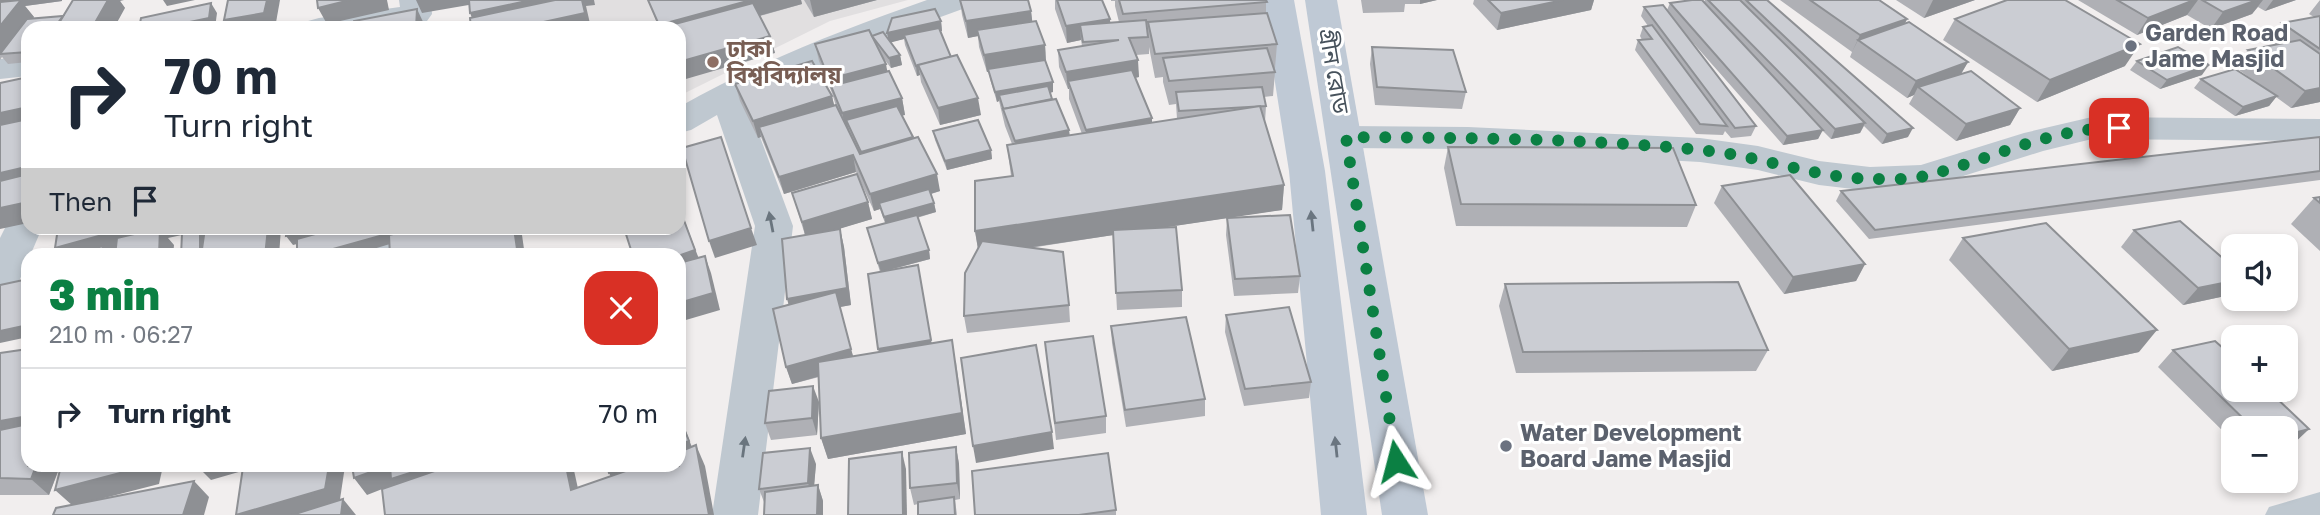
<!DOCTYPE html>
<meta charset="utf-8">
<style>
body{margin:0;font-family:"Golos Text","Noto Sans Bengali",sans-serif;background:#f2f2f3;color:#1f2937;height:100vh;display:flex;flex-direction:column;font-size:26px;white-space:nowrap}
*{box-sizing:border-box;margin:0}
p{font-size:23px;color:#747a83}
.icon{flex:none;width:38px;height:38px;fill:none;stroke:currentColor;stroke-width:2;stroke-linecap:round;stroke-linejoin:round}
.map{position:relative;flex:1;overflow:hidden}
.details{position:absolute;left:21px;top:248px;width:665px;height:224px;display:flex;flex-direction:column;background:#fff;border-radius:21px;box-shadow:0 4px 10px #0003}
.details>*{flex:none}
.banner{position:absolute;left:21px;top:21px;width:665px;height:214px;border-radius:21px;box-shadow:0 4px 10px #0003;background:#fff;color:#1f2937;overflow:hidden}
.fabs{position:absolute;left:2221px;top:234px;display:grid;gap:14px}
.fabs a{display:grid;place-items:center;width:77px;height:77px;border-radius:14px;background:#fff;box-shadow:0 4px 10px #0003;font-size:35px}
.pin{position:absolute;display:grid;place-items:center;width:60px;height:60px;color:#fff;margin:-30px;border-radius:14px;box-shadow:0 4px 10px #0006}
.me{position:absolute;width:77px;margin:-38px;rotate:351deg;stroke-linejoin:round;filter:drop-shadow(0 0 5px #0008)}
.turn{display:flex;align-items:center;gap:24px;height:147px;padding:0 28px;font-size:32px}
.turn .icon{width:91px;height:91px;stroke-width:2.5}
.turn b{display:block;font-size:49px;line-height:60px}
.then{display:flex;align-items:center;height:66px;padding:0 28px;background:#0003;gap:14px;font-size:26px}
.round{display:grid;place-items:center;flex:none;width:74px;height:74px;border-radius:21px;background:#f2f2f3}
.overview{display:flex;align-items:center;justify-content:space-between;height:119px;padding:0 28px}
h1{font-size:42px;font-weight:800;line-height:52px;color:#0b8043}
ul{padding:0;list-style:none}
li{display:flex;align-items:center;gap:21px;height:91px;padding:0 28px;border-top:2px solid #e0e1e3}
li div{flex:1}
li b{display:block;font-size:26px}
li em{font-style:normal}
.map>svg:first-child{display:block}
.education{fill:#e1dfe0}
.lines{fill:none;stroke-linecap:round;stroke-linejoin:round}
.lane{fill:#bfc8d0;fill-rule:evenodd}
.street{fill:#bfc8d0;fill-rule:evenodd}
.secondary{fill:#bfc9d5;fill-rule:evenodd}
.wall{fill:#afb0b5;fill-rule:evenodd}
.shaded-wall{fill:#8e9094}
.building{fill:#cbcdd3;stroke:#8e9094;stroke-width:2}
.oneway{fill:#6a7580}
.oneway2{fill:#6a757e}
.route{stroke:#0b8043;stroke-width:12;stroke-dasharray:0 21.6}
.worship-dot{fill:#6b7280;stroke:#fff;stroke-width:2.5}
.education-dot{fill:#8d6e63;stroke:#fff;stroke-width:2.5}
.labels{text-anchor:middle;stroke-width:6;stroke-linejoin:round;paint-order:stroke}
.worship-label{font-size:23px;font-weight:bold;fill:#5b616d;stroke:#fff;text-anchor:start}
.education-label{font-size:23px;font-weight:bold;fill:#785e54;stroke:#fff;text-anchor:start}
.street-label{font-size:23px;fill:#46515b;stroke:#fff}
</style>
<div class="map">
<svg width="2320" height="515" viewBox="0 0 2320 515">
<rect width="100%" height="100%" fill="#f1eeee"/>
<polygon class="education" points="540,0 908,0 830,21 679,96 679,28 528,28"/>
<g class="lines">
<polygon class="lane" points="2320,492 2320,515 2265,515 2269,507"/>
<g class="street">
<polygon points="399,0 431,0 432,14 427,21 385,28 303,28 308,21 319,18 400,7"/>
<path d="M927 0H973L968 7 861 46 746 99 793 226 758 515H712L755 226 717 115 691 130 679 133V107C757 63 841 30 927 0Z"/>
<polygon points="28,56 28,76 0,79 0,59"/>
<polygon points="2092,117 2320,119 2320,141 2092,139 2043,151 1922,189 1870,191 1819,185 1758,170 1700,162 1468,149 1346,148 1334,145 1329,137 1334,129 1346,126 1468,127 1700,138 1758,146 1819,161 1870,167 1921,165 2024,133"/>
<polygon points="28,204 28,228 42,228 14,293 0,297 0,238 15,208"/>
<polygon points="422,228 482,228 476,237 422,256 358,256 363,246"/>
</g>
<g class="secondary">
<polygon points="1262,0 1294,0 1325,171 1367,515 1321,515 1289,171"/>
<polygon points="1305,0 1337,0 1428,515 1382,515"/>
</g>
</g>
<g class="wall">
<polygon points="0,0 62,1 25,6 34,17 33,18 63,16 120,1 125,8 28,28 28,62 8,64 2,57 0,60"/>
<polygon points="648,0 801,0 802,4 760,16 770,36 775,53 659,28"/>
<polygon points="804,0 877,0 814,17"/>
<path d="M960 0 1031 11 1032 21 1045 45 1046 62 1053 82V92L1050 93 1052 99 1069 130 1070 136 1082 134 1069 99V89H1068L1059 67 1058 50 1082 46 1081 40 1067 43 1055 9V0H1102L1110 19V23L1119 22 1115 6V1H1111V0H1266V13L1277 44 1275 68H1273L1275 72 1273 96 1264 97 1266 106 1265 122 1284 185 1282 210 1230 217 1300 276 1298 293 1234 296 1226 235 1227 218 1160 228 1182 290V307L1117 310 1113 235 1030 248 1069 305 1070 322 967 333 964 316 978 249 975 231 1011 176 1007 145 1012 144 1005 126 999 101 997 102 990 79 989 72H987L979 47 978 36 968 38 962 15ZM1149 47 1155 78 1163 77V82L1169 105 1176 104 1177 119 1152 123V118L1135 78 1139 77 1136 55 1149 54Z"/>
<polygon points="1361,0 1437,0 1420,4 1405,4 1404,12 1363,13"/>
<polygon points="1474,0 1594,0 1591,10 1497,30 1473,4"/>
<polygon points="1705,0 1767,0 1908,137 1882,144 1864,126 1860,133 1831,139 1822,130 1818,139 1783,145 1688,37 1756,126 1751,136 1731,138 1725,131 1723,135 1696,134 1635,50 1638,40 1642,40 1640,36 1643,27 1648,26 1641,16 1644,7 1667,10 1670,3 1704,2"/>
<polygon points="1780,0 1879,0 1907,19 1905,23 1968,62 1961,74 2020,108 2010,125 1956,141 1909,104 1914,95 1907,98 1850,57 1852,52"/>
<polygon points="1896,0 1975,0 1924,18"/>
<polygon points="2078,0 2296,0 2265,11 2258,7 2252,14 2211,29 2187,15 2137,35"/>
<polygon points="2320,0 2320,102 2291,108 2276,97 2269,106 2235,116 2194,88 2201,79 2261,86 2235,67 2248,50 2276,45 2269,40 2282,23 2314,17 2309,14"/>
<polygon points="1955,19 2125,66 2037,102 1943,40"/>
<polygon points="941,21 942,31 940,31 951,57 981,115 940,125 921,82 920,75 917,76 905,45 904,39 890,42 900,55 902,65 891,68 881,55 887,71 902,98 905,115 902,115 940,191 931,194 934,203 936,212 917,218 929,250 930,259 885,271 932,343 956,362 966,434 828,459 821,438 819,377 792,384 786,367 788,305 805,235 792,193 868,202 872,219 834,230 840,229 844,247 851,305 840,307 853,357 879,352 880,272 867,228 885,223 880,209 874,211 856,172 784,194 761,137 758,138 740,101 735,84 832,96 834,106 836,106 832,93 819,61 815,44 873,37 888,39"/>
<polygon points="1372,47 1466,92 1462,109 1375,105 1370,64"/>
<polygon points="2137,61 2202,75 2160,89 2130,70"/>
<polygon points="933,131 991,150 992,159 947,170 935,140"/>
<polygon points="2320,137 2320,180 1869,239 1836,201 1841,191"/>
<polygon points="1448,147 1696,205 1687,227 1456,226 1444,168"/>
<polygon points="1722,186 1865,264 1856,281 1784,294 1714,203"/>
<polygon points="2320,197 2320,251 2291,224 2314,198"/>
<polygon points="2134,230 2230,295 2183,305 2121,247"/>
<polygon points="1963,238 2139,352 2052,371 1949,260"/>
<polygon points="1505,284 1768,350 1756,371 1516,373 1499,306"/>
<polygon points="1226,315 1311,382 1309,398 1244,406 1225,332"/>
<polygon points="1111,326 1205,399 1205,416 1126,427 1112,343"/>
<polygon points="2215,341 2233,357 2233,390 2268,390 2309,429 2291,446 2286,447 2286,429 2233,429 2233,441 2158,367 2173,350"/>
<polygon points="1045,342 1106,416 1106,433 1056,440"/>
<polygon points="0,353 28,466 60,466 49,495 0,495"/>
<polygon points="819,402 817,435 771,440 765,423"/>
<polygon points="956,447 959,464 960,499 955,500 957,515 918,515 918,504 914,505 910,488"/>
<polygon points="816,464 814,485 818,485 823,501 764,502 759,489"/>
<polygon points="1116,510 1116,515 975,515"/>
</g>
<g class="shaded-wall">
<polygon points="0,0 62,0 62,1 25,6 34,17 5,54 0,54"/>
<polygon points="108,0 124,0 120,1 125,8 114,28 92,28"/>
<polygon points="163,0 195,0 167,6"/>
<polygon points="267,0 280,0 275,28 228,28 224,20"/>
<polygon points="350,0 387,0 389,10 327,24 318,8"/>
<polygon points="416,0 486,0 486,2 422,13"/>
<polygon points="531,0 594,0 595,5 586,6 591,28 476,28 470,13"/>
<polygon points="751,0 801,0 802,4 679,38 660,28 659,25"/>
<polygon points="810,0 877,0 814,17"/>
<polygon points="1420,0 1437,0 1420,4"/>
<polygon points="1563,0 1594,0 1591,10 1497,30 1501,13"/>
<polygon points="1933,0 1975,0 1924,18"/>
<polygon points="2194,0 2198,0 2187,15 2137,35 2148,18"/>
<polygon points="2257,0 2263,0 2252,14 2211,29 2223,12"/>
<polygon points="2273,0 2296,0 2265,11"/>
<polygon points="211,3 217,13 215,28 161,28"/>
<polygon points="417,9 425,26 425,28 416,28"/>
<polygon points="1031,11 1033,27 977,30 978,36 968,38 966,21"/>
<polygon points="1110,19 1111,35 1080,25 1081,40 1067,43 1066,26"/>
<polygon points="1907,19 1899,36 1858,40 1852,52 1860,35"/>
<polygon points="941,21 942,31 905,39 904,35 904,39 889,43 887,33"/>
<polygon points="770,36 775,53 679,81 679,62"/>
<polygon points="2140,44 2125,66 2037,102 2050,80"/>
<polygon points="1045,45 1046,62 987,72 984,55"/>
<polygon points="900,55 902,65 891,68 889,58"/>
<polygon points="1138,60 1139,77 1071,89 1068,81 1069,89 1068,89 1066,72"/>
<polygon points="1968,62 1958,79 1918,87 1914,95 1907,98 1916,81"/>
<polygon points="886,64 889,81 832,88 829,79"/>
<polygon points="918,65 920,75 917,76 916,66"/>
<polygon points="2209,65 2202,75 2160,89 2167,80"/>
<polygon points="1053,82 1053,92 1000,101 999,95 999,101 997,102 995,92"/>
<polygon points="2320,88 2320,102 2291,108 2305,91"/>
<polygon points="832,96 836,113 759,127 761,137 758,138 753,121"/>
<polygon points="2277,96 2269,106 2235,116 2243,107"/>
<polygon points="902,98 905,115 851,129 846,120 849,130 846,130 842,113"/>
<polygon points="978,98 981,115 940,125 938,108"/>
<polygon points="683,105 686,115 679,117 679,106"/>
<polygon points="28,107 28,127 0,133 0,113"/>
<polygon points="2020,108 2010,125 1956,141 1966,124"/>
<polygon points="1152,118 1152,135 1086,147 1086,130"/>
<polygon points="1865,123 1860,133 1831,139 1835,129"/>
<polygon points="1913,128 1908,137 1882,144 1887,134"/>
<polygon points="1069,130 1070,147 1017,158 1015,141"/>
<polygon points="1823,130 1818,139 1783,145 1787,136"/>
<polygon points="913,137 916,154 865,169 861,152"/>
<polygon points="991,150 992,159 947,170 945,161"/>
<polygon points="853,155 856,172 784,194 779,177"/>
<polygon points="28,159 28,187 0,194 0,173"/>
<polygon points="937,174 940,191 881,209 879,203 880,209 874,211 870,194"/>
<polygon points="1284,185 1282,210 979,255 975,231"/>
<polygon points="28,202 28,223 0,229 0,208"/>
<polygon points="868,202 872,219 806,239 802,222"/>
<polygon points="934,203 936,212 886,226 884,217"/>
<polygon points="679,206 702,267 679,275"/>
<polygon points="124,228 215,228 202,230 208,238 208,256 200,256 200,231 168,238 174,245 173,256 159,256 139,232 138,246 110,254 112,256 62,256 55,248"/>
<polygon points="268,228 281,228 279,256 265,256"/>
<polygon points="318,228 338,228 338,234 293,245 286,236"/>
<polygon points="394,228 399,228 400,241 350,256 308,256"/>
<polygon points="514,228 521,228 525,256 518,256"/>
<polygon points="751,228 757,245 715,258 709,241"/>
<polygon points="840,229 844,247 851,305 792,316 787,299"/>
<polygon points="929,250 930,259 881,272 878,263"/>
<polygon points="705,256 711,273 720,310 679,322 679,303"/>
<polygon points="1865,264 1856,281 1784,294 1793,277"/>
<polygon points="918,265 934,357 882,366 878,349"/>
<polygon points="2233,281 2233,292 2230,295 2183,305 2198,288"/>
<polygon points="28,325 28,337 0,343 0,331"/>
<polygon points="2157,330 2139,352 2052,371 2069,349"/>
<polygon points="952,340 966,434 828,459 821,438"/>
<polygon points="851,349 856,366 792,384 786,367"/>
<polygon points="813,386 819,402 817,435 812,418"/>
<polygon points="679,413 696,458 679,465"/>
<polygon points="28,416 28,436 0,441 0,421"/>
<polygon points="2309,429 2291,446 2286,447 2286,435"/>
<polygon points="1052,432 1054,449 976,463 973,446"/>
<polygon points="696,445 705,466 714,515 709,515"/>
<polygon points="956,447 959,464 960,499 957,483"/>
<polygon points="810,448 816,464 813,499 808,483"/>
<polygon points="902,452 906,469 907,515 903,515"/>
<polygon points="36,466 60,466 49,495 31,479"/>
<polygon points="143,466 163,466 159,484 73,506 55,490"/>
<polygon points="197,466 259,466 211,480"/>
<polygon points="329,466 345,466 339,506 306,515 236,515"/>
<polygon points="385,466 492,466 395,484 367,495 354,478"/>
<polygon points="566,466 573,466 583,511 571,490"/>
<polygon points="628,466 677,466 618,490 609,473"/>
<polygon points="194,481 209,497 204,515 183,515"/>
<polygon points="818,485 823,501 823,515 817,515"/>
<polygon points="343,499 356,515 341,515"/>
</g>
<g class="building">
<polygon points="21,0 0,26 0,2"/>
<polygon points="73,0 108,0 92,28 56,28"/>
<polygon points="228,0 267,0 264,13 224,20"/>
<polygon points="317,0 350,0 318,8"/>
<polygon points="469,0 531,0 470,13"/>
<polygon points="555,0 582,0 585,13 516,28 471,28 470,18"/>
<polygon points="648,0 751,0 659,25"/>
<polygon points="960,0 1028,0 1031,11 966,21"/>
<polygon points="1057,0 1102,0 1110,19 1066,26"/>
<polygon points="1119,0 1266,0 1267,2 1123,14"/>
<polygon points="1488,0 1563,0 1501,13"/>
<polygon points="1692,0 1702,0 1823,130 1787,136 1670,3"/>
<polygon points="1708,0 1740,0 1865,123 1835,129"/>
<polygon points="1746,0 1767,0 1913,128 1887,134"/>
<polygon points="1810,0 1879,0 1907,19 1860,35"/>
<polygon points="2007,0 2065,0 2140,44 2050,80 1955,19"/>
<polygon points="2117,0 2194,0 2148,18"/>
<polygon points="2202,0 2257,0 2223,12"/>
<polygon points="211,3 209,18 161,28 139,28 141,18"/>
<polygon points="753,3 770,36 679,62 679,28 660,28"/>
<polygon points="1663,5 1756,126 1735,128 1644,7"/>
<polygon points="417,9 416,28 354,28 354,21"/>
<polygon points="935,9 941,21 887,33 892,18"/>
<polygon points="1267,13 1277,44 1155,54 1148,22"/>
<polygon points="63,16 54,28 28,28 28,52 0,54 27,19"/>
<polygon points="2320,16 2320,49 2282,23"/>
<polygon points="1146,20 1148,37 1129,38 1138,60 1066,72 1058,50 1119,40 1083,42 1080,25"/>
<polygon points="1036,21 1045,45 984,55 977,30"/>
<polygon points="1909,22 1968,62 1916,81 1858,40"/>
<polygon points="1652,25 1727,126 1700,124 1638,40 1652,39 1643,27"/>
<polygon points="939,28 951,57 916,66 904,35"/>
<polygon points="869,30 886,64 829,79 815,44"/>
<polygon points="883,32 900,55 889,58 872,36"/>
<polygon points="2300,40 2320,54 2320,88 2305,91 2248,50"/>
<polygon points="1372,47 1453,50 1466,92 1377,87"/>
<polygon points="2178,47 2209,65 2167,80 2137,61"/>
<polygon points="1267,48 1275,72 1169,81 1163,58"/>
<polygon points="957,55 978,98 938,108 918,65"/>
<polygon points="1045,60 1053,82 995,92 988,69"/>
<polygon points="812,61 832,96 753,121 735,84"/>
<polygon points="2235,69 2277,96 2243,107 2201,79"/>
<polygon points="1132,70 1152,118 1086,130 1068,81"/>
<polygon points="889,71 902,98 842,113 831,86"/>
<polygon points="1971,71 2020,108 1966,124 1918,87"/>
<polygon points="28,77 28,107 0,113 0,83"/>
<polygon points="1048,86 1052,99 1003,109 1004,111 999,95"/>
<polygon points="1262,87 1266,106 1179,111 1176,92"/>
<polygon points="1056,99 1069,130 1015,141 1003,109"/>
<polygon points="836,105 860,154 918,137 937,174 870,194 853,155 779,177 759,127"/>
<polygon points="897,106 913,137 861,152 846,120"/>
<polygon points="1260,106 1284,185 975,231 975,181 1013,176 1007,145"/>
<polygon points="28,119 28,159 26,167 0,173 0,125"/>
<polygon points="978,120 991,150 945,161 933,131"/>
<polygon points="721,137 751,228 709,241 682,148"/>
<polygon points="2320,137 2320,171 1875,230 1841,191"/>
<polygon points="1448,147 1673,148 1696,205 1461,204"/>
<polygon points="28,174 28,202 0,208 0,181"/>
<polygon points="857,174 868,202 802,222 792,193"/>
<polygon points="1790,175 1865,264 1793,277 1722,186"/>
<polygon points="929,189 934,203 884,217 879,203"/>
<polygon points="2320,197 2320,203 2314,198"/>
<polygon points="679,207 695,250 678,256 633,256 624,228 679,228"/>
<polygon points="917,215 929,250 878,263 867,228"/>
<polygon points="1290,215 1300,276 1235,279 1227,218"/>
<polygon points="2180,221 2233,267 2233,281 2198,288 2134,230"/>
<polygon points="2046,223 2157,330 2069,349 1963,238"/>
<polygon points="1176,227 1182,290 1116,293 1113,230"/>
<polygon points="58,228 124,228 124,229 55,248"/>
<polygon points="160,228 159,256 115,256 117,238"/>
<polygon points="200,228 200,256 181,256 182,233"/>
<polygon points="205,228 268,228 265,256 201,256"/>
<polygon points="287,228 318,228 286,236"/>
<polygon points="337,228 394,228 394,232 308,256 297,256 297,239"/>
<polygon points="418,228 514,228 518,256 390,256 389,235"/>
<polygon points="840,229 847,288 787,299 782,239"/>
<polygon points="982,241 1063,252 1069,305 964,316 965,273"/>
<polygon points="103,246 102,256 67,256"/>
<polygon points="705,256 713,293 679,303 679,263"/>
<polygon points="918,265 931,340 878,349 868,274"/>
<polygon points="28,279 28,325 0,331 0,285"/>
<polygon points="1738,282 1768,350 1523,352 1505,284"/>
<polygon points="836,292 851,349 786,367 773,309"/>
<polygon points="1289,307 1311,382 1245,389 1226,315"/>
<polygon points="1186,317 1205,399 1125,410 1111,326"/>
<polygon points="1093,336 1106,416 1055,423 1045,342"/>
<polygon points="952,340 962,413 821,438 818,362"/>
<polygon points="2215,341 2233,357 2233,390 2268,390 2309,429 2286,435 2286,429 2254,429 2173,350"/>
<polygon points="1036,345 1052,432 973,446 961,358"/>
<polygon points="28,349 28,416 0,421 0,353"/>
<polygon points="813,386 812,418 765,423 769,391"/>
<polygon points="679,416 689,441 679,445"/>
<polygon points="28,424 28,466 36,466 31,479 0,478 0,430"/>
<polygon points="696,445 709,515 385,515 382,489 449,466 566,466 571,490 640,466 679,466 679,452"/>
<polygon points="956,447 957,483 910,488 909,453"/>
<polygon points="810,448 808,483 759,489 763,453"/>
<polygon points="902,452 903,515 848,515 849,459"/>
<polygon points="1108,453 1116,510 1079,515 975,515 972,471"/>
<polygon points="61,466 143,466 143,467 55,490"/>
<polygon points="248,466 329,466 325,489 236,515 243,467"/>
<polygon points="352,466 385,466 385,467 354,478"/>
<polygon points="390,466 432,466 391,479"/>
<polygon points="607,466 628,466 609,473"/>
<polygon points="194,481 183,515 53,515 56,508"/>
<polygon points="818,485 817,515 764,515 765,492"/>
<polygon points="954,497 955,515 918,515 918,502"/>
<polygon points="343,499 341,515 292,515"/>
</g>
<defs><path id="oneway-solid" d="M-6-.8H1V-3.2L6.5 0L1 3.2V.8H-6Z" transform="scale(1.75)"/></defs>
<g class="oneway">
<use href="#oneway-solid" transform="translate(1312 221) rotate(-96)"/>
<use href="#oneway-solid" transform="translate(1336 447) rotate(-96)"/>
</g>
<g class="oneway2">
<use href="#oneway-solid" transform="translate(771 222) rotate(-101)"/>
<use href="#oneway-solid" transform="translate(744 447) rotate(-82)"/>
</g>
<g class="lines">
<path class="route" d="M1396 461 1346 137C1463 138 1583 138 1700 150 1758 155 1814 178 1872 179 1888 179 1909 180 1925 176 1990 160 2051 127 2119 128"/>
</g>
<g class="worship-dot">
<circle cx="2131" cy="46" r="7"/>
<circle cx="1506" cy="446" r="7"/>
</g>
<circle class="education-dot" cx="713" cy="62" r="7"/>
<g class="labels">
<g class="worship-label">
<text x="2145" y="41">Garden Road<tspan x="2145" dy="26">Jame Masjid</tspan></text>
<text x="1520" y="441">Water Development<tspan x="1520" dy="26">Board Jame Masjid</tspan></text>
</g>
<g class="education-label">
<text x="727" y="57">ঢাকা<tspan x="727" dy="26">বিশ্ববিদ্যালয়</tspan></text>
</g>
<g class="street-label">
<text transform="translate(1334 71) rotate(80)" y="8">গ্রীন রোড</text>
</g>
</g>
</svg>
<div class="fabs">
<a><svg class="icon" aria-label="sound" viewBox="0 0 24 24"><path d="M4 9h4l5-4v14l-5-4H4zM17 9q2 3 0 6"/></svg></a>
<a>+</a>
<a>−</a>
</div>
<div class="pin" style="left:2119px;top:128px;background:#d93025"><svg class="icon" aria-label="arrive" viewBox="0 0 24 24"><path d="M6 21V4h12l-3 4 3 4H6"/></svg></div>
<svg class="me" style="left:1396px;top:461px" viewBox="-20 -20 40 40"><path d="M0-17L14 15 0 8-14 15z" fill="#0b8043" stroke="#fff" stroke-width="4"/></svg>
<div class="banner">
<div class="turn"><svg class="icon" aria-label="right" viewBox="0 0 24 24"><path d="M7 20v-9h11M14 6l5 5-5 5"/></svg><div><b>70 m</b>Turn right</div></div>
<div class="then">Then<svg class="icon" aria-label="arrive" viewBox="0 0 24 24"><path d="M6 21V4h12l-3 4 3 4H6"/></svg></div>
</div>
<section class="details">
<div class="overview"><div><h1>3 min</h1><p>210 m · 06:27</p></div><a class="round" style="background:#d93025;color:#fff"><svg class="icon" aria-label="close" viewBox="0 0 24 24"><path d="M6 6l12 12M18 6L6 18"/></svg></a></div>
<ul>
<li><svg class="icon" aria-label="right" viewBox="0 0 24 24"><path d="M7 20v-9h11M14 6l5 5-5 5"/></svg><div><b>Turn right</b></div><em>70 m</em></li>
</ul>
</section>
</div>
